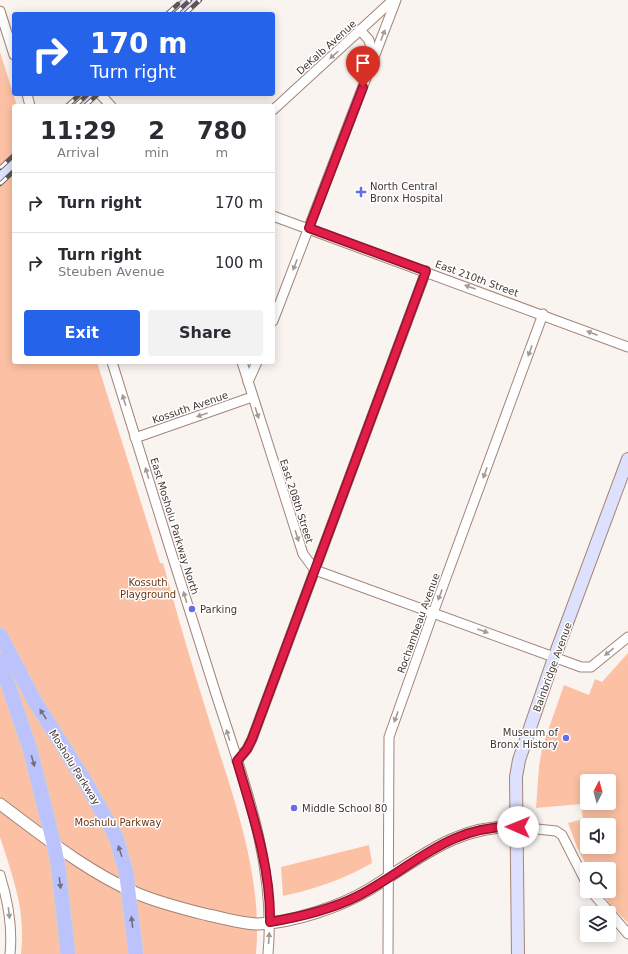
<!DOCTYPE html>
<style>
body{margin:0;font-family:"DejaVu Sans",sans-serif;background:#f2f2f3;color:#2b2b33;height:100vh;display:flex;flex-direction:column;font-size:15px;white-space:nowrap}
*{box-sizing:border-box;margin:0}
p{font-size:13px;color:#7c7c81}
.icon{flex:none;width:22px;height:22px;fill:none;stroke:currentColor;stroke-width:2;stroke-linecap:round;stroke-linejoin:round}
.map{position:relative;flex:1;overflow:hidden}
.details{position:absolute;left:12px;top:104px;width:263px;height:260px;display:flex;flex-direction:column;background:#fff;border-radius:4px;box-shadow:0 2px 10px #0003}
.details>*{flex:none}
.banner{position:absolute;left:12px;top:12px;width:263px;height:84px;border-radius:4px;box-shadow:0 2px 10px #0003;background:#2563eb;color:#fff;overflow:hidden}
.needle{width:26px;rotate:6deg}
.controls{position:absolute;left:580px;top:774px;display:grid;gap:8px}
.controls a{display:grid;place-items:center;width:36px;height:36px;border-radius:4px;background:#fff;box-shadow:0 2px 10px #0003;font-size:20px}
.pin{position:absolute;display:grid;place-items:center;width:34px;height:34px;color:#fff;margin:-41px -17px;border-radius:50% 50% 50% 0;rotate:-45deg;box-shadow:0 0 4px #0007}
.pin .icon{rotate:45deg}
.me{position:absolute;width:44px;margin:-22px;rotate:271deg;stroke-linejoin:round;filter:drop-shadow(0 0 3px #0008)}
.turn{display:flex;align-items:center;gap:14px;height:84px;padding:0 12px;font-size:18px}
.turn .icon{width:52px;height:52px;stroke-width:2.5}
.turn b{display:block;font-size:28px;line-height:34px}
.eta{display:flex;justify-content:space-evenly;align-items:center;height:68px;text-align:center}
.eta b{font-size:24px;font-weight:700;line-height:28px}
.cta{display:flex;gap:8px;margin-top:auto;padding:8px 12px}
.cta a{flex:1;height:46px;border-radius:4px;background:#2563eb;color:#fff;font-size:16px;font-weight:700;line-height:46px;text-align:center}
.cta a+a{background:#f2f2f3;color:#2b2b33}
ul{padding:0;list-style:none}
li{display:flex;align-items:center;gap:12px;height:60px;padding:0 12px;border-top:1px solid #e1e1e2}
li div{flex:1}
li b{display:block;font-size:15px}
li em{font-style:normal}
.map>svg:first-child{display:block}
.green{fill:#fcc1a4;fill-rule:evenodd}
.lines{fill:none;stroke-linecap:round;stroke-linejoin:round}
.minor-casing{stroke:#a28577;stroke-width:11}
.tertiary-casing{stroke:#a28577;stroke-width:13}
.secondary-casing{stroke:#a28577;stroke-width:14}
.primary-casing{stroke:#d2cfcd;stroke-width:16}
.minor{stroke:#fff;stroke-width:9}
.tertiary{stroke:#fff;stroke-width:11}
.secondary{stroke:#dde1fd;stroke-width:12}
.primary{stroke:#bcc2fb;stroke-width:14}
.rail-casing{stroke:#61554f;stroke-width:4.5}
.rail{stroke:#fff;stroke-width:3;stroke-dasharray:9;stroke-linecap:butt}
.oneway{fill:#a19a98}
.oneway2{fill:#736e81}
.route-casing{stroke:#92132f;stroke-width:10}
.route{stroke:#e11d48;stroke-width:7}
.poi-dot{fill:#676de6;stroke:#fff;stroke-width:1.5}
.labels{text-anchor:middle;stroke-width:3;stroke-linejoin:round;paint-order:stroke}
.street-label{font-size:10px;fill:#433630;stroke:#fff}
.poi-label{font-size:10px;fill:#433630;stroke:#fff;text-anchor:start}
.park-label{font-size:10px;fill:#6e3412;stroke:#fff}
</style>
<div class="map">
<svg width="628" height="954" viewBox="0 0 628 954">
<rect width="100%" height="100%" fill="#faf4f1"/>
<g class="green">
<path d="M0 52 17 106H14V362H97L160 563H163C178 618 194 672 211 726 234 799 263 876 256 954H21C26 910 13 878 0 837Z"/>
<path d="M628 653V923L611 906 601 891H609V869H588L577 847 568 823 583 819 581 804 536 808 539 767 542 748 564 685 589 695 595 679 602 682ZM587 781H609V803H587ZM587 825H609V847H587Z"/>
<path d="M369 845 372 863C344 879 315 889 283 896L281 867Z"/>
</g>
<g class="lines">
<g class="minor-casing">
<g id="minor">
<polyline points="0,11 14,55"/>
<polyline points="360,30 369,40 373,57"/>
<polyline points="27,94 30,106"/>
<polyline points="100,94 111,106"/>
<polyline points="273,110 393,0"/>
<polyline points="273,216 628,347"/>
<polyline points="273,321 396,0"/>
<path d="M112 362C144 465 176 569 209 672 237 763 277 857 268 954"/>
<polyline points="242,362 303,554 315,570 581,667 591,667 628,637"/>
<polyline points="248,382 257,362"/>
<polyline points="135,438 252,397"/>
<polyline points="237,761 247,749 252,739 426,271"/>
<polyline points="518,827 556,831 562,835 587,884"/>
<path d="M0 875C8 901 13 926 10 954"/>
<polyline points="591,891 628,934"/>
<polyline points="388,954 389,737 433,613 543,314"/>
</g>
</g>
<g class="tertiary-casing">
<path id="tertiary" d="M0 804C43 836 86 871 136 893 159 903 184 909 208 915 224 918 242 924 259 924 294 922 340 907 370 889 419 859 457 824 518 827"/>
</g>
<g class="secondary-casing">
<g id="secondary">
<polyline points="176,14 191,0"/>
<polyline points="77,106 90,94"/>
<polyline points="0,176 14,163"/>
<polyline points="518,954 516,777 519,760 554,658 628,459"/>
</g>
</g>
<g class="primary-casing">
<g id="primary">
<polyline points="0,635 34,700 83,778 116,837 126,872 136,954"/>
<polyline points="0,661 30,749 54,845 58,865 68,954"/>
</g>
</g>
<use href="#minor" class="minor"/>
<use href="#tertiary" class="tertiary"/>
<use href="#secondary" class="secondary"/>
<use href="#primary" class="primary"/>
<g class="rail-casing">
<g id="rail">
<polyline points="167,14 178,4"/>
<polyline points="175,14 190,0"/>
<polyline points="185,14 200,0"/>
<polyline points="67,106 79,95"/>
<polyline points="75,106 88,94"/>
<polyline points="85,106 98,94"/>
<polyline points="0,168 14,155"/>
<polyline points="0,184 14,171"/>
</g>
</g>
<use href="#rail" class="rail"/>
</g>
<defs><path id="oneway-solid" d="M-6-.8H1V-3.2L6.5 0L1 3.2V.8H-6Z"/></defs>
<g class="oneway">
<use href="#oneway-solid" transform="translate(383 35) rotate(-69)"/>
<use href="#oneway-solid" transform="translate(334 55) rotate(138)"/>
<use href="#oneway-solid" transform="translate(295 265) rotate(111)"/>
<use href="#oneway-solid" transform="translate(470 287) rotate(-160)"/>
<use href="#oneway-solid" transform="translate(592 333) rotate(-159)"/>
<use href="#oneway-solid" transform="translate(530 351) rotate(110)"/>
<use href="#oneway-solid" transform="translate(124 400) rotate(-107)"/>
<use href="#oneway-solid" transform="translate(257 413) rotate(72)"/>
<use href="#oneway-solid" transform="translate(202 415) rotate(161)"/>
<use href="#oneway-solid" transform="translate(147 473) rotate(-107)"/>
<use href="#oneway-solid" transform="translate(485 473) rotate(110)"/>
<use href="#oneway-solid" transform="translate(297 536) rotate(72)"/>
<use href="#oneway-solid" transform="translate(440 595) rotate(111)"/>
<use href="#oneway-solid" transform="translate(185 597) rotate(-107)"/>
<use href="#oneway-solid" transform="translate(483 631) rotate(20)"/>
<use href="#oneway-solid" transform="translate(609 652) rotate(141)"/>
<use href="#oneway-solid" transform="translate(396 717) rotate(110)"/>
<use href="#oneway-solid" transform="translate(228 735) rotate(-107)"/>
<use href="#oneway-solid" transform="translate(9 913) rotate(83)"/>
<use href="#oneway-solid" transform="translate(269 938) rotate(-86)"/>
</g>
<g class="oneway2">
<use href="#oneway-solid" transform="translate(43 714) rotate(-123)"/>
<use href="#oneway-solid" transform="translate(33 761) rotate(74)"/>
<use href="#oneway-solid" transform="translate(120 851) rotate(-108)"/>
<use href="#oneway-solid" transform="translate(60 883) rotate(83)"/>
<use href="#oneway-solid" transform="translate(132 922) rotate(-97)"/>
</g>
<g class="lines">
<g class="route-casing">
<path id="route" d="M363 87 309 228 426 271 252 739 247 749 237 761C252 813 271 867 270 922 300 917 330 910 358 896 414 867 448 824 518 827"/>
</g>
<use href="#route" class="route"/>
</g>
<g class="poi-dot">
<path d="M359 186h4v4h4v4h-4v4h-4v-4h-4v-4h4z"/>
<circle cx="192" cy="609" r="4"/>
<circle cx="566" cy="738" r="4"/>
<circle cx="294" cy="808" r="4"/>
</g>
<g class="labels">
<g class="street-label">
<text transform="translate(326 47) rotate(-42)" y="4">DeKalb Avenue</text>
<text transform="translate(477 278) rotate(20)" y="4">East 210th Street</text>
<text transform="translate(190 407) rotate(-19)" y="4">Kossuth Avenue</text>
<text transform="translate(297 501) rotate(72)" y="4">East 208th Street</text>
<text transform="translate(175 526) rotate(73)" y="4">East Mosholu Parkway North</text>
<text transform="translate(418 623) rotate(-70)" y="4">Rochambeau Avenue</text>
<text transform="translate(552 667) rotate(-70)" y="4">Bainbridge Avenue</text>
<text transform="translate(75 767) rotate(58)" y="4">Mosholu Parkway</text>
</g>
<g class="poi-label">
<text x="370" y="190">North Central<tspan x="370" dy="12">Bronx Hospital</tspan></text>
<text x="200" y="613">Parking</text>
<text x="558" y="736" text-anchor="end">Museum of<tspan x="558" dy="12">Bronx History</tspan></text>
<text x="302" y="812">Middle School 80</text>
</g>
<g class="park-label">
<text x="148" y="586">Kossuth<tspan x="148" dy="12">Playground</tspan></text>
<text x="118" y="826">Moshulu Parkway</text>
</g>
</g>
</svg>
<div class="controls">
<a><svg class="needle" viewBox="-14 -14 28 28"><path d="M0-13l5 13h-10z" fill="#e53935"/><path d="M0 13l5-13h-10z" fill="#7c7c81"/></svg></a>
<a><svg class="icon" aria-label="sound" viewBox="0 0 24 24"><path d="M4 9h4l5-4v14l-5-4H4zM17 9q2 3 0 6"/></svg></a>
<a><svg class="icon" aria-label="search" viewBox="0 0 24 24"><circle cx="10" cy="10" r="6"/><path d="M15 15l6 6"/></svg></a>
<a><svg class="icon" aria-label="layers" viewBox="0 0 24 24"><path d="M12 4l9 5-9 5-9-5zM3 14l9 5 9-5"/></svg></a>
</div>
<div class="pin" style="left:363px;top:87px;background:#d93025"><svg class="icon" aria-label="arrive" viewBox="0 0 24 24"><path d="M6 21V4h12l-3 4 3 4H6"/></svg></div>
<svg class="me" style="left:518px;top:827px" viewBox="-20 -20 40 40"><circle r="19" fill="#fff"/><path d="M0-13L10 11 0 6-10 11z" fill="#e11d48"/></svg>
<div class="banner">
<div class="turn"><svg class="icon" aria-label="right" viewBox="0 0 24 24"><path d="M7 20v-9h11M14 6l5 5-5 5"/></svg><div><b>170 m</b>Turn right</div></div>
</div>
<section class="details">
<div class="eta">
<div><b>11:29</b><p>Arrival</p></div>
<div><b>2</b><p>min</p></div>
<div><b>780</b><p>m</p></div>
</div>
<ul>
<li><svg class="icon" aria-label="right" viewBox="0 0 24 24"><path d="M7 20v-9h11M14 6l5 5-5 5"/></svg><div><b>Turn right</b></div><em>170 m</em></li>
<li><svg class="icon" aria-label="right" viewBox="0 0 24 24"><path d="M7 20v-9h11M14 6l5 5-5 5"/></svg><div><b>Turn right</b><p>Steuben Avenue</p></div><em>100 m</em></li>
</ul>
<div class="cta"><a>Exit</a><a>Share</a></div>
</section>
</div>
